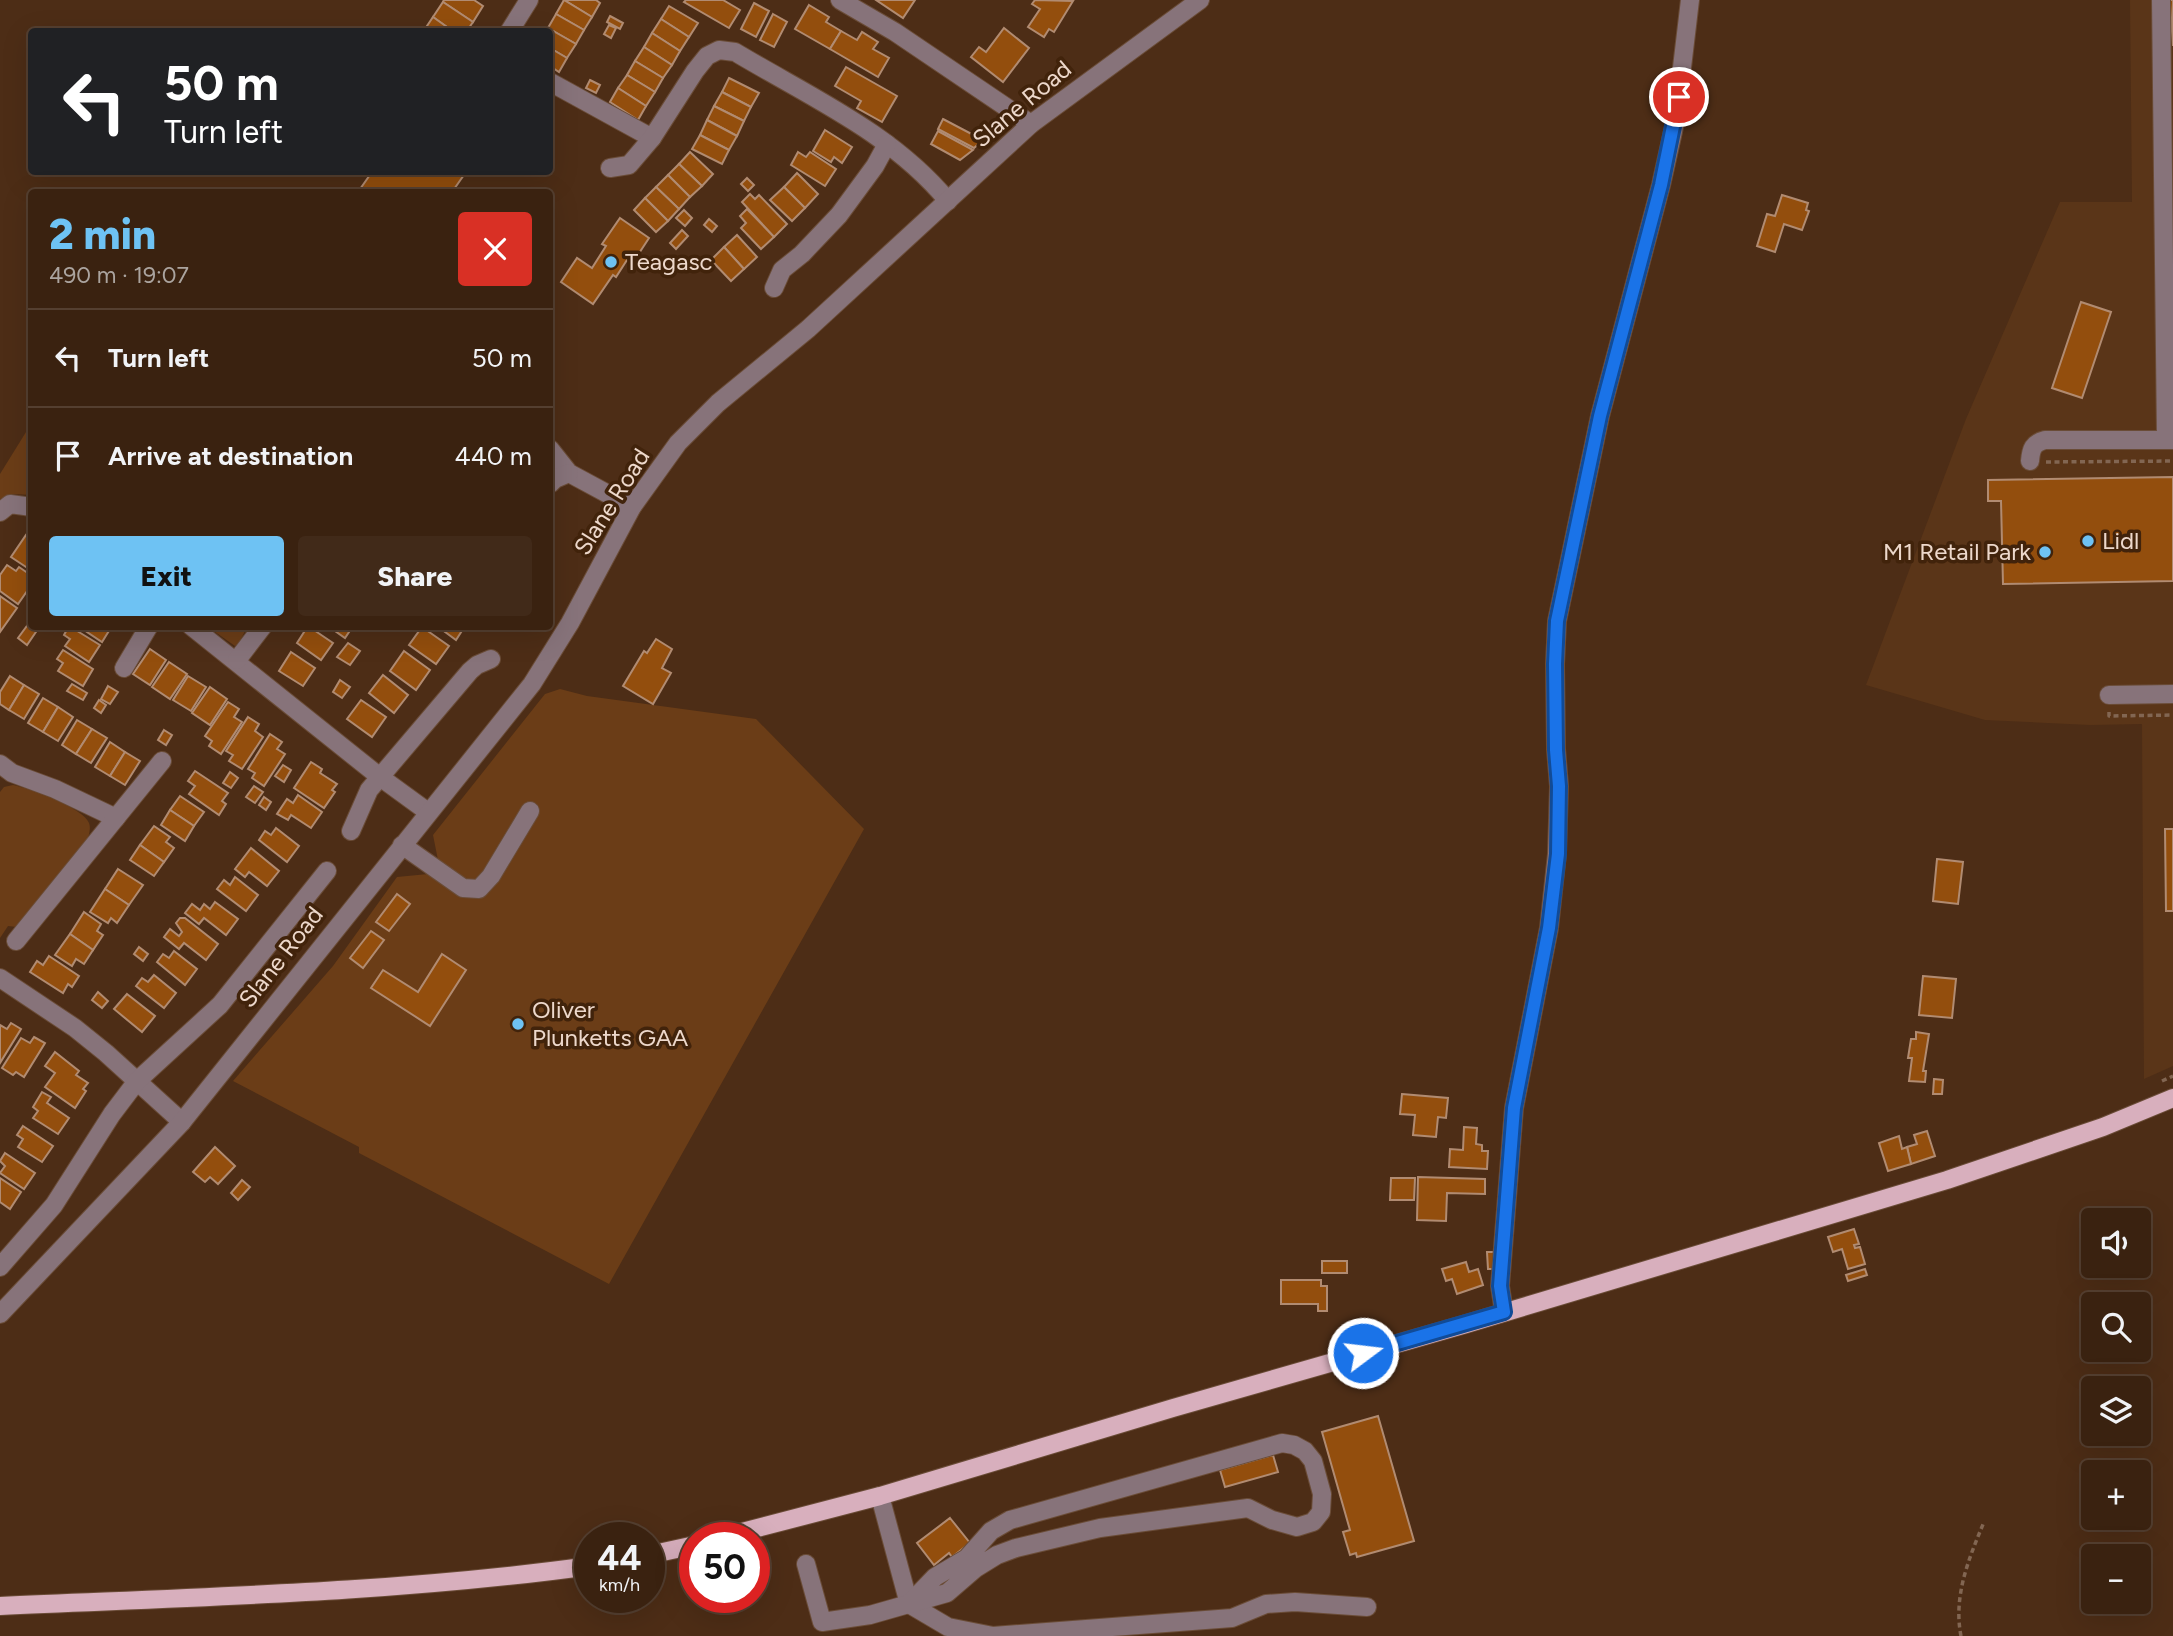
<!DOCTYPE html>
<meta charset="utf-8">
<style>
body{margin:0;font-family:Figtree,sans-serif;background:#412a19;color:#f1f3f6;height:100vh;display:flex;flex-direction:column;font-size:26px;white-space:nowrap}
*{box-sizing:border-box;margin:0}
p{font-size:23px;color:#aba49f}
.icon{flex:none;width:38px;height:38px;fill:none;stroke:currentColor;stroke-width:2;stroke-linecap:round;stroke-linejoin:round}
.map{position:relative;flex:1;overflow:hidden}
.sheet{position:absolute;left:28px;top:189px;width:525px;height:441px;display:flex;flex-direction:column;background:#3a2210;border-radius:7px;box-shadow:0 7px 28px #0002,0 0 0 2px #543f30}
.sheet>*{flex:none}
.top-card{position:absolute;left:28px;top:28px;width:525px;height:147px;border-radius:7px;box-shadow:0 7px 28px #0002,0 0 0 2px #543f30;background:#202124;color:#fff;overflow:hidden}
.fabs{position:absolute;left:2081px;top:1208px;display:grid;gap:14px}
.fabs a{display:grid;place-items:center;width:70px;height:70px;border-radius:7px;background:#3a2210;box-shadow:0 7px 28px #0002,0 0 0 2px #543f30;font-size:35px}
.speed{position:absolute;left:574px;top:1522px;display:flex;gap:14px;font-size:35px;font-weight:700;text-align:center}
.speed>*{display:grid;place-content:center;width:91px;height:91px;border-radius:50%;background:#3a2210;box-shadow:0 7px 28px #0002,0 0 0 2px #543f30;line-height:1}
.speed small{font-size:18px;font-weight:400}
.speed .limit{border:10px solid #d22;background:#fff;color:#111}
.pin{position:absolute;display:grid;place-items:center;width:60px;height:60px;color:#fff;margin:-30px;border:4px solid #fff;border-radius:50%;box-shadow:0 2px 7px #0007}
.me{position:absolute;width:77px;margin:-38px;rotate:75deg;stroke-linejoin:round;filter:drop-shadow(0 0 5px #0008)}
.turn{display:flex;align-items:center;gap:24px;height:147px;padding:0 21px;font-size:32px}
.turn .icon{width:91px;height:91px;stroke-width:2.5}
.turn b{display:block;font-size:49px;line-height:60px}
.round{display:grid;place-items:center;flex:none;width:74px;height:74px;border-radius:7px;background:#412a19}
.summary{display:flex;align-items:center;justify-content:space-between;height:119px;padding:0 21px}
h1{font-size:42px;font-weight:800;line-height:52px;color:#6ec2f3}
.action{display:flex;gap:14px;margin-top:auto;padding:14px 21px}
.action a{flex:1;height:80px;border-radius:7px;background:#6ec2f3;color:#111;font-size:28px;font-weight:800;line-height:80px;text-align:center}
.action a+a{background:#412a19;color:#f1f3f6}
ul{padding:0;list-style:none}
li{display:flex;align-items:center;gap:21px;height:98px;padding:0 21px;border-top:2px solid #543f30}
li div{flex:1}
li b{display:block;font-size:26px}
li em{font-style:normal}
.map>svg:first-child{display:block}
.built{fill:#5a3518}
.green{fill:#6b3d17}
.building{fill:#934e0d;stroke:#b18b71;stroke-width:2}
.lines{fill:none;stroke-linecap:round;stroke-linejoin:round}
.minor-casing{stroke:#6a4c37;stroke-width:20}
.major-casing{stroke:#6a4c37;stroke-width:20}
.path{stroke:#826652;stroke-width:3.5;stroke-dasharray:5 3.5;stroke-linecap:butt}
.minor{stroke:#87737a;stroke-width:18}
.major{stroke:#d8afbd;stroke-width:18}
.route-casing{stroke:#114b97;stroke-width:18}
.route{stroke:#1a73e8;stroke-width:12}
.poi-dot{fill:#6ec2f3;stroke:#41230b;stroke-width:2.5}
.labels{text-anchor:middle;stroke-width:7;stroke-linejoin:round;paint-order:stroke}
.street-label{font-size:24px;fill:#edd8cb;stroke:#41230b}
.poi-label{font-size:24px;fill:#edd8cb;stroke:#41230b;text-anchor:start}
</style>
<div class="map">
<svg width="2173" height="1636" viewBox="0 0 2173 1636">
<rect width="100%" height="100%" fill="#4d2d16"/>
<polygon class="built" points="2130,0 2173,0 2173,1066 2144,1079 2142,724 2090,725 1985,720 1866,685 1966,419 2060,202 2132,202"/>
<g class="green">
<polygon points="31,424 31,452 29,457 31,458 31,495 13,494 0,499 0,474"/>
<polygon points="208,627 247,627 239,643 235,646"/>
<polygon points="560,689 587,696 756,719 864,829 609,1284 359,1153 359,1147 233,1081 333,966 397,877 428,874 438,860 433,835 545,694"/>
<path d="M13 785C29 788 84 808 89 823 91 828 89 834 88 839L17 927 8 926 0 938V792L4 787Z"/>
</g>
<g class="building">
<polygon points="444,0 474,0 483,6 473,22 443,2"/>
<polygon points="564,0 596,0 600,3 592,17"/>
<polygon points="564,0 592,17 584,30 556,14"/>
<polygon points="686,0 723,0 740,10 729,28 684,2"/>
<polygon points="876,0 915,0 903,18"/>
<polygon points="1035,0 1073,1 1054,32 1049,29 1044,37 1028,27 1040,9 1032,4"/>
<polygon points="2170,0 2173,0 2173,46 2170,3"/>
<polygon points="443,2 473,22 466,32 454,32 433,17"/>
<polygon points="754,3 769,11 756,37 741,29"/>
<polygon points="809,5 829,17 826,22 841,31 830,49 795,29"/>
<polygon points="669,6 698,23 689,37 661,19"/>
<polygon points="556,14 584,30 576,44 548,28"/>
<polygon points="773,14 787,22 774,47 760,40"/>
<polygon points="610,16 623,23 620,29 607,22"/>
<polygon points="433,17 454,32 423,32"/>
<polygon points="661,19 689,37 680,51 652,33"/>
<polygon points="609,25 616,28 611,38 604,34"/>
<polygon points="548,28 576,44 567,58 550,48 550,32 546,32"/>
<polygon points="1004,28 1029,48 1003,82 971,57 979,47 986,52"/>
<polygon points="841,31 857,40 862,32 878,42 873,49 889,58 878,77 830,49"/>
<polygon points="652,33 680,51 672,65 644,47"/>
<polygon points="644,47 672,65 663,78 635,61"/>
<polygon points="550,48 567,58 559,72 550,66"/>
<polygon points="635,61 663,78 655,92 627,75"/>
<polygon points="846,67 897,96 882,122 857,108 861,101 835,86"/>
<polygon points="627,75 655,92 646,106 618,88"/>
<polygon points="729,78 759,93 751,107 722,92"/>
<polygon points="590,80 600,85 596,93 586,88"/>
<polygon points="618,88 646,106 638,120 610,102"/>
<polygon points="722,92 751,107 744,121 714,106"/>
<polygon points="714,106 744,121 737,136 707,120"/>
<polygon points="943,119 983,140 974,148 938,129"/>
<polygon points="707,120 737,136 729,150 700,135"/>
<polygon points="825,130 852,147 842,163 834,157 831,162 813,151"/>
<polygon points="938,131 973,150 960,160 931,144"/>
<polygon points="700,135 729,150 722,164 692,149"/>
<polygon points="690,152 713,174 702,186 679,164"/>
<polygon points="798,152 806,157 810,152 836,169 825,186 791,165"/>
<polygon points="679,164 702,186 690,197 668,175"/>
<polygon points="372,172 466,172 452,192 358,192"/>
<polygon points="797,173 818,194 805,208 784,187"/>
<polygon points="668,175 690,197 679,209 656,187"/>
<polygon points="747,178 754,185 748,191 741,184"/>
<polygon points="656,187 679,209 668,221 645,198"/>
<polygon points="784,187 805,208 792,221 770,200"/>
<polygon points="750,194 755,199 759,195 787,224 774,237 742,202"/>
<polygon points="1782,195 1808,203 1806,210 1809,211 1802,230 1784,224 1775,252 1757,246 1767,214 1775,216"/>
<polygon points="645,198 668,221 656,232 634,210"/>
<polygon points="747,209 774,237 761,249 741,228 746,223 740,216"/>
<polygon points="684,210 692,218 685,226 676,218"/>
<polygon points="620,218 649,238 632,264 627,260 616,277 613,275 593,304 561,282 577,258 592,268 606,246 602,244"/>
<polygon points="709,219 717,226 712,232 704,225"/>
<polygon points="682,230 688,236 676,249 670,243"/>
<polygon points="737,235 757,257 744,269 724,247"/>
<polygon points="724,247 744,269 731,281 711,260"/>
<polygon points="2081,302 2111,312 2082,398 2052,388"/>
<polygon points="2173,477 2173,581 2003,584 2001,501 1988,501 1988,480"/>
<polygon points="26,535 32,539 32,571 11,557"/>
<polygon points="7,565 16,571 19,567 32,576 32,584 18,604 0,591 0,575"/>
<polygon points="0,596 17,608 0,632"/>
<polygon points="32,619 32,626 40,626 27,645 18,638"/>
<polygon points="69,626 100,645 89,662 65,646 70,639 64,635"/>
<polygon points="78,626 112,626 102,642"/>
<polygon points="308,626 333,643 321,660 297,643"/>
<polygon points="328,626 353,626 345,638"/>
<polygon points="437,626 465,626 456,640"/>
<polygon points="422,627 449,646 436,664 409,645"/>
<polygon points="656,639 672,649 662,668 671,673 653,704 623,686 644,651 647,653"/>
<polygon points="348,643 360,651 350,665 337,657"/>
<polygon points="150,649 166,660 150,685 133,674"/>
<polygon points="63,650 93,669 83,686 58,671 63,663 57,659"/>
<polygon points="404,651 430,670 416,690 390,671"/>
<polygon points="291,652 315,668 303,686 279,671"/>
<polygon points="169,662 187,674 170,699 152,687"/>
<polygon points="383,675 408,695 394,713 369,693"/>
<polygon points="10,676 24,685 9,710 0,704 0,692"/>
<polygon points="188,676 206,687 191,711 173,700"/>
<polygon points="340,680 350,687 342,698 333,692"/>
<polygon points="72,684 87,693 83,700 67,691"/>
<polygon points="24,685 39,694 24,719 9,710"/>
<polygon points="108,686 118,692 110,704 101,699"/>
<polygon points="210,687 227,699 210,725 192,713"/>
<polygon points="43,698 58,707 43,732 28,723"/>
<polygon points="99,700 106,705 101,713 94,708"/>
<polygon points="361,700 386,717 372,737 347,719"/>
<polygon points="228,702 239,709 234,717 242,722 221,754 209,746 212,741 205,736"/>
<polygon points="58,707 73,717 58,741 43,732"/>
<polygon points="248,717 259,724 255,731 263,737 242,769 229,761 233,755 226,751"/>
<polygon points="77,720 92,729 76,754 62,745"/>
<polygon points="92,729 107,738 91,763 76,754"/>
<polygon points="164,730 172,735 166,745 158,740"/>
<polygon points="270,734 282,742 277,749 285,754 264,786 252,778 255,773 248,769"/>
<polygon points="110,742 125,752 110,776 95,767"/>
<polygon points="125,752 140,761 125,785 110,776"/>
<polygon points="311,762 322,769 320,773 337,784 332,790 335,792 324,808 294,788"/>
<polygon points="283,765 291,770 284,782 275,776"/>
<polygon points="195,771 228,793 222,801 226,804 219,815 189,794 195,786 188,781"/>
<polygon points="230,772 238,778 231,788 223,783"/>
<polygon points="254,786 263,792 255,803 246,797"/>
<polygon points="298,795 322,812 311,828 291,815 288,820 277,814 287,799 293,803"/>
<polygon points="180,796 204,812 194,826 170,810"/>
<polygon points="264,797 271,802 266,810 259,805"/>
<polygon points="170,810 194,826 185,841 161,825"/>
<polygon points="154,826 170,837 166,842 174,848 164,862 140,845"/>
<polygon points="276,828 299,846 287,862 259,840 265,831 271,835"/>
<polygon points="2165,829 2173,829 2173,911 2166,911"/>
<polygon points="140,845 164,862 154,876 130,860"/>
<polygon points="251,848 279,871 267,886 249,872 245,877 235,869"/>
<polygon points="1937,859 1963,862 1958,904 1933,901"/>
<polygon points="118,869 143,885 129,905 105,889"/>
<polygon points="235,877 258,895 246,911 217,889 224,880 230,885"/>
<polygon points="105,889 129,905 117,923 111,918 108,923 90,912"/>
<polygon points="397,894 410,904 389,931 376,922"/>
<polygon points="215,902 238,919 226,935 204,918 199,924 185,913 192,904 200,910 204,904 210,909"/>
<polygon points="84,912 101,924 97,931 103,935 93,950 70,934"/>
<polygon points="180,918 185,918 218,944 206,960 184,943 179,949 164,937 170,929 179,936 182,932 176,923"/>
<polygon points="371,931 384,940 363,968 350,958"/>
<polygon points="70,934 93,950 84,964 76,959 72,966 55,955"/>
<polygon points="139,947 148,954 143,961 134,954"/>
<polygon points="174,951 197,969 185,985 157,962 163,954 169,958"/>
<polygon points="442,954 466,970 430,1026 371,988 383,970 418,992"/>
<polygon points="49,956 79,976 72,987 68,984 63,993 30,972 37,961 43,965"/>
<polygon points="154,975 176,993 164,1008 136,986 142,978 148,982"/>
<polygon points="1923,976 1956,979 1952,1018 1919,1015"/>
<polygon points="98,992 108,1001 102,1008 92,1000"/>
<polygon points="127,994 155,1016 142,1032 114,1009"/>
<polygon points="11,1023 21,1029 0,1063 0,1025 7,1029"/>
<polygon points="1916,1032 1929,1034 1923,1071 1926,1071 1925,1082 1909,1081 1912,1058 1908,1058 1911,1039 1916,1039"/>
<polygon points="34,1037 45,1043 24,1077 16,1072 13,1075 2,1068 21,1038 30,1043"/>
<polygon points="55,1052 79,1071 76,1075 88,1083 83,1089 86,1091 75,1108 45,1087 55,1073 45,1066"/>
<polygon points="1934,1079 1943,1080 1942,1094 1933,1094"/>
<polygon points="42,1092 51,1097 47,1103 69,1118 58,1134 33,1118 38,1111 33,1107"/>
<polygon points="1402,1094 1448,1098 1446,1118 1438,1117 1436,1137 1413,1135 1415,1115 1400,1114"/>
<polygon points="23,1126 53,1146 42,1162 18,1147 23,1139 17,1135"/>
<polygon points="1464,1127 1477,1128 1476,1144 1482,1145 1482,1151 1488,1151 1487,1169 1449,1167 1450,1149 1463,1150"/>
<polygon points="1927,1131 1935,1156 1911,1164 1907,1147 1917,1144 1914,1135"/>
<polygon points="1899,1136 1902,1149 1907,1147 1911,1164 1888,1171 1879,1143"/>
<polygon points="215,1147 235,1166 218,1184 210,1177 205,1182 193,1172"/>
<polygon points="5,1153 35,1173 24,1189 0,1173 5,1166 0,1161"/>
<polygon points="1418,1177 1485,1179 1485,1194 1447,1193 1446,1221 1417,1220"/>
<polygon points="0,1178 21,1192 10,1209 0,1202"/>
<polygon points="1391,1178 1415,1178 1414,1200 1390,1200"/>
<polygon points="242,1180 250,1187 238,1200 231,1193"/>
<polygon points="1854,1229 1859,1244 1854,1245 1855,1248 1860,1247 1865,1264 1848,1269 1842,1249 1833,1252 1828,1237"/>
<polygon points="1487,1252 1494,1252 1495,1269 1488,1269"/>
<rect x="1322" y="1261" width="25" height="12"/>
<polygon points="1466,1262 1469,1272 1478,1269 1483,1285 1457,1294 1452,1279 1446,1281 1442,1269"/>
<polygon points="1865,1269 1867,1275 1848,1281 1846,1275"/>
<polygon points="1281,1280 1321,1280 1321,1286 1327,1286 1327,1311 1318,1311 1318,1304 1281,1304"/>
<polygon points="1378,1416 1414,1541 1357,1557 1356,1553 1350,1555 1343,1532 1350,1530 1322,1432"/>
<polygon points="1273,1455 1278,1472 1225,1487 1220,1470"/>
<polygon points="950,1518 970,1543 952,1557 949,1553 934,1565 917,1543"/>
</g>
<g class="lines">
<g class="minor-casing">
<g id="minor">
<polyline points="840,0 895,32 1031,124"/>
<polyline points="2161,0 2166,440"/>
<polyline points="509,32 529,0"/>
<polyline points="550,82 652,138"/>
<path d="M610 168 629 165 652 138 695 71 707 56 719 50 735 52C810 97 892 133 948 201"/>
<polyline points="774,288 782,270 802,254 839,215 875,166 887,144"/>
<polyline points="550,449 569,473 632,507"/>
<path d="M2030 461C2031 449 2033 443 2045 440H2173"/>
<polyline points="550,484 555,479 569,473"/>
<polyline points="0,512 10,504 32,507"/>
<polyline points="191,626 380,777 428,812"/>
<polyline points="237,660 263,626"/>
<polyline points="124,668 149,626"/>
<polyline points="2109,695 2173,694"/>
<polyline points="0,764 12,773 55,789 116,818"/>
<polyline points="351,831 369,790 470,671 477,665 491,659"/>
<polyline points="402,845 463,888 479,889 491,876 530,811"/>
<polyline points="16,941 162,761"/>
<polyline points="0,978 75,1028 106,1053 182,1122"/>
<polyline points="0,1267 54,1205 112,1114 137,1081 220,1005 327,871"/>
<polyline points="1504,1312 1500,1286 1514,1108 1549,928 1557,854 1559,786 1556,749 1555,664 1557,621 1600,416 1661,185 1676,118 1690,0"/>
<polyline points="0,1314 182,1122 532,684 570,623 632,507 678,443 718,403 808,329 1031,124 1200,0"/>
<polyline points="880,1496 909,1604 948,1627 993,1636 1232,1618 1266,1604 1295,1602 1367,1607"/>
<polyline points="806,1564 822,1622 870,1615 947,1593 976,1568 997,1555 1016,1548 1100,1528 1248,1508 1272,1520 1297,1527 1313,1522 1321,1512 1322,1494 1313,1461 1305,1451 1294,1445 1282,1443 1010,1520 991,1531 967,1558 935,1577 909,1604"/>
</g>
</g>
<g class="major-casing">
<g id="major">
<polyline points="719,1538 880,1496 1173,1408 1466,1324 1947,1180 2103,1127 2173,1098"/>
<polyline points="649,1555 695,1545"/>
<path d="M0 1606C197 1597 394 1593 590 1566"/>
</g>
</g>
<g class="path">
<polyline points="2046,462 2173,461"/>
<polyline points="2109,712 2109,716 2173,715"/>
<polyline points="2162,1081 2173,1076"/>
<path d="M1961 1636C1953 1596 1969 1558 1984 1522"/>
</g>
<use href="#minor" class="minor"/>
<use href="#major" class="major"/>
</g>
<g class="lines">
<g class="route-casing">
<polyline id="route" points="1363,1353 1504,1312 1500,1286 1514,1108 1549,928 1558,854 1559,786 1556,750 1555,664 1557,621 1600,416 1661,185 1679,97"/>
</g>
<use href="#route" class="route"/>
</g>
<g class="poi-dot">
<circle cx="611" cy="262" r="7"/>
<circle cx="2088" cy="541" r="7"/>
<circle cx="2045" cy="552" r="7"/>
<circle cx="518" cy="1024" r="7"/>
</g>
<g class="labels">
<g class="street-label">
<text transform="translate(1022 104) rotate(-40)" y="8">Slane Road</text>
<text transform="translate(612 502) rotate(-58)" y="8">Slane Road</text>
<text transform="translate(281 957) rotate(-52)" y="8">Slane Road</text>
</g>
<g class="poi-label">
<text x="625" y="270">Teagasc</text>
<text x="2102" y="549">Lidl</text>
<text x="2031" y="560" text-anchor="end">M1 Retail Park</text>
<text x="532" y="1018">Oliver<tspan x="532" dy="28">Plunketts GAA</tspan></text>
</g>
</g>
</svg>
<div class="fabs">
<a><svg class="icon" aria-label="sound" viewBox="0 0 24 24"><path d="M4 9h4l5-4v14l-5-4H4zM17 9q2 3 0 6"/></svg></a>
<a><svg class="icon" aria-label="search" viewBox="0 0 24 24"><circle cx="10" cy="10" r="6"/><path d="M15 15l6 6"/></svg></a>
<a><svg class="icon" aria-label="layers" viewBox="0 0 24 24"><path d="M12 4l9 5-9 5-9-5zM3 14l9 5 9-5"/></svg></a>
<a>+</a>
<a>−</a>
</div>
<div class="speed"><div>44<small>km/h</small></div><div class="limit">50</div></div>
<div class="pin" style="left:1679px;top:97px;background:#d93025"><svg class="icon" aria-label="arrive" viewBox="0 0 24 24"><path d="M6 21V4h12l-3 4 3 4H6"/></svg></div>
<svg class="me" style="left:1363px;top:1353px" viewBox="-20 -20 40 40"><circle r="17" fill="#1a73e8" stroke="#fff" stroke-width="3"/><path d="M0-11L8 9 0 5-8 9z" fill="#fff"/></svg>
<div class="top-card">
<div class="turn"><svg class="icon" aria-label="left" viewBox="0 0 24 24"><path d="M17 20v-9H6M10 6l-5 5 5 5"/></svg><div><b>50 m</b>Turn left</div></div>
</div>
<section class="sheet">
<div class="summary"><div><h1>2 min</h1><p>490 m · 19:07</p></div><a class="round" style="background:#d93025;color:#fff"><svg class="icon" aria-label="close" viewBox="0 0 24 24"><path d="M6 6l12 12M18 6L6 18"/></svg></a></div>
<ul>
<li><svg class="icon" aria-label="left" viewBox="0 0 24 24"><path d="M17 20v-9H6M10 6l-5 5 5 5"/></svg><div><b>Turn left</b></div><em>50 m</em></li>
<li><svg class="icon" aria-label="arrive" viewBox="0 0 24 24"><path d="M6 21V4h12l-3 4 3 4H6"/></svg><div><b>Arrive at destination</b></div><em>440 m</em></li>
</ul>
<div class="action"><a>Exit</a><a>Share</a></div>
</section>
</div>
